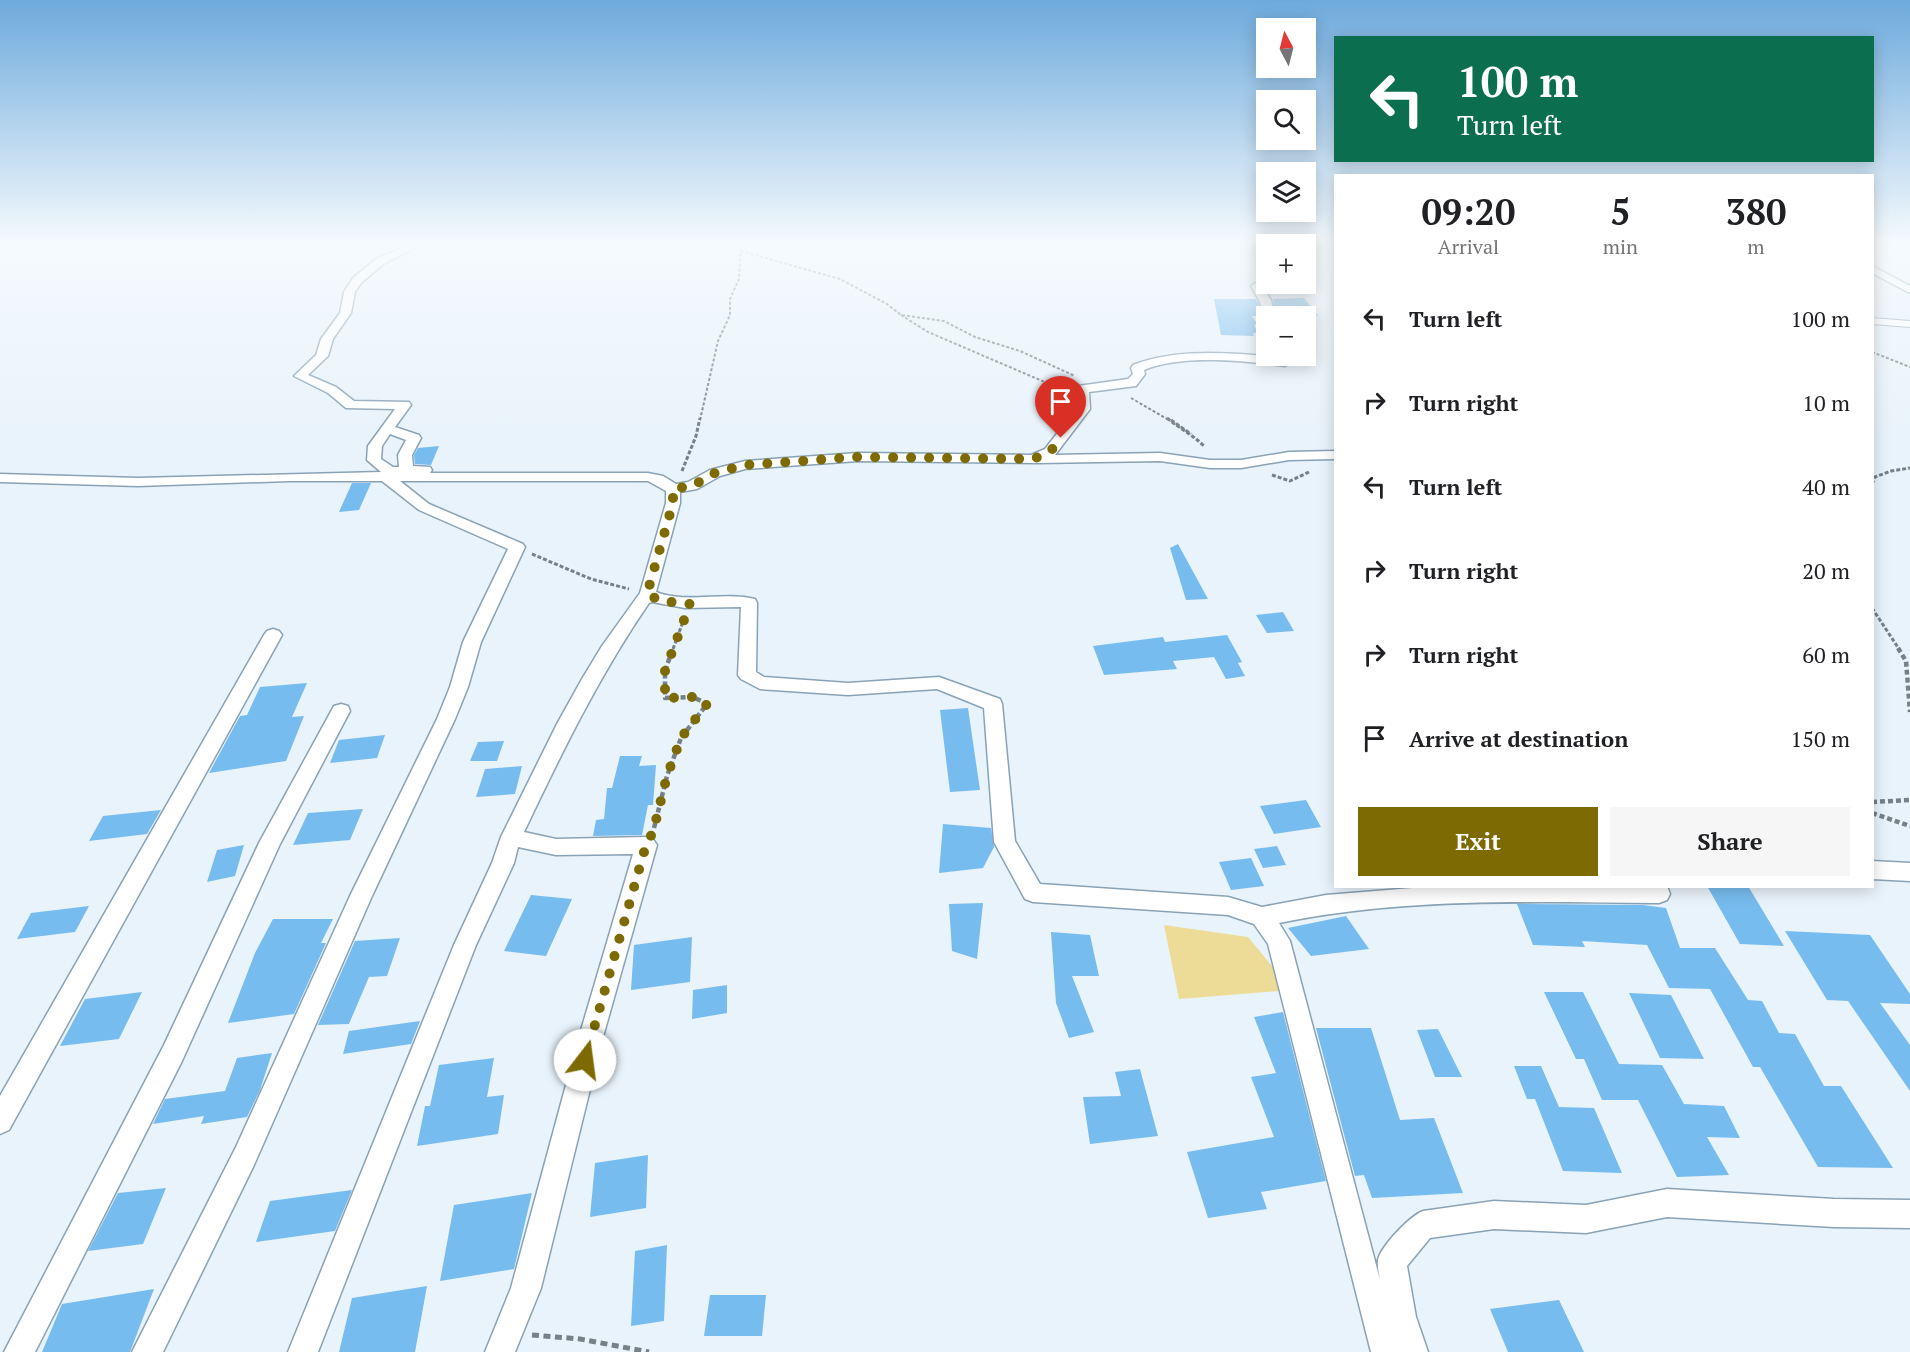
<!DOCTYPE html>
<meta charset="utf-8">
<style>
body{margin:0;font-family:"PT Serif",serif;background:#f6f6f6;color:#202124;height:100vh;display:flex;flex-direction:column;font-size:22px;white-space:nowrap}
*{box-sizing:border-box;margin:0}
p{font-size:20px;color:#757577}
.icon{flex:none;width:33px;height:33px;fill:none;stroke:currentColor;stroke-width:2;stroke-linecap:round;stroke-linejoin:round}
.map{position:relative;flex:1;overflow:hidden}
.side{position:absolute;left:1334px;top:174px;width:540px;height:714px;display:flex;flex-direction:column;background:#fff;border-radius:0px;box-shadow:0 3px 15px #0003}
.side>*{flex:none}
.hud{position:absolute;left:1334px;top:36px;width:540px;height:126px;border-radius:0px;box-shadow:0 3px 15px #0003;background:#0b6e4f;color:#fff;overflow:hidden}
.needle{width:39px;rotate:353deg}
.fabs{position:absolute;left:1256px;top:18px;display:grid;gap:12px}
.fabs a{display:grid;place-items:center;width:60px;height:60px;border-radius:0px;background:#fff;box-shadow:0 3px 15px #0003;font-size:30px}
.pin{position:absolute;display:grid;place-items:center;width:51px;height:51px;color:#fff;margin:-62px -26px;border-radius:50% 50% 50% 0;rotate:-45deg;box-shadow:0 0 6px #0007}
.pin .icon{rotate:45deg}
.me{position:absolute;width:66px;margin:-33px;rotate:15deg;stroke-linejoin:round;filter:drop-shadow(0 0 4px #0008)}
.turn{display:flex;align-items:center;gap:21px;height:126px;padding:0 24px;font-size:27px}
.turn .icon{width:78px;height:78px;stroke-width:2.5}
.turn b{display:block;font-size:42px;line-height:51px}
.eta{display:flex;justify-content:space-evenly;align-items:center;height:102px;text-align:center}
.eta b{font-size:36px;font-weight:800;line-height:42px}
.action{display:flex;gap:12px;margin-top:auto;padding:12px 24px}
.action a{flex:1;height:69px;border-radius:0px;background:#7e6a02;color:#fff;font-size:24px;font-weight:800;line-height:69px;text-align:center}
.action a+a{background:#f6f6f6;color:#202124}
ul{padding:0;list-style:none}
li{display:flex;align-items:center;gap:18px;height:84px;padding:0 24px}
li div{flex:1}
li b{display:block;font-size:22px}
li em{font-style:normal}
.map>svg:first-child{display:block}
.green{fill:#eddc97}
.building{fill:#77bcee}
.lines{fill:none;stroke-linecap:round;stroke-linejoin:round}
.pedestrian-casing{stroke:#89a2b5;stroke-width:2}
.minor-casing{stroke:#89a2b5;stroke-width:3}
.path-far3{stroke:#768087;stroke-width:2;stroke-dasharray:3 2;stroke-linecap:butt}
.path-far2{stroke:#768087;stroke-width:3;stroke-dasharray:4 2;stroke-linecap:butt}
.path-far1{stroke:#768087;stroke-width:4.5;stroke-dasharray:5 3;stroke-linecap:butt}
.path{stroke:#768087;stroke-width:5;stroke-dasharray:7 4.5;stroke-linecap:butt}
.pedestrian{fill:#fff;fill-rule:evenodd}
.minor{fill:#fff;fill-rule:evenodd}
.route{stroke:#7e6a02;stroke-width:10;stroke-dasharray:0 18}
</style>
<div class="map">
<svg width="1910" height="1352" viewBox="0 0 1910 1352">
<rect width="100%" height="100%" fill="#e9f3fb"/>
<polygon class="green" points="1164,925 1248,937 1292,990 1179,999"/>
<g class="building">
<polygon points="1304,298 1318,316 1276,316 1273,299"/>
<polygon points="1214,299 1256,299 1263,316 1252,316 1257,324 1254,325 1258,333 1253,333 1254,336 1221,335"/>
<polygon points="439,446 431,465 415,464 414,455 418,448"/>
<polygon points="352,483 371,483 359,510 339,512"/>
<polygon points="1178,544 1208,599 1186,600 1170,548"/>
<polygon points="1283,612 1294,631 1267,633 1256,615"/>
<polygon points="1227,635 1242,662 1238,663 1245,676 1226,679 1214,657 1173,661 1177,669 1104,675 1093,646 1163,637 1165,642"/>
<polygon points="307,683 292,717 304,716 286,761 209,773 240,716 247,715 260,687"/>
<polygon points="968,708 980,790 950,792 940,710"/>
<polygon points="385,735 377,758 330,763 339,740"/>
<polygon points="504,741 497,761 470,761 478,742"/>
<polygon points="620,756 642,756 639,766 656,765 653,805 648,805 642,835 593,836 596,820 604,819 607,788 612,788"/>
<polygon points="522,766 515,794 476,797 485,769"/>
<polygon points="1306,800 1321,827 1274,834 1260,806"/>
<polygon points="363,809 350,840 293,845 308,813"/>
<polygon points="161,810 147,834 89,841 103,816"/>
<polygon points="943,824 991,828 994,847 983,868 939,873"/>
<polygon points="244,845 235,876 207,882 217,850"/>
<polygon points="1277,846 1286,865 1263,868 1254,849"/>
<polygon points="1251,858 1264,886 1231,890 1219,862"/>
<polygon points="1707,886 1748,886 1784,946 1740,944"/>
<polygon points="531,895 572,899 546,956 504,951"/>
<polygon points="983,903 977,959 952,951 949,904"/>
<polygon points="1517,904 1643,905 1666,908 1680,948 1715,948 1748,1000 1762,1001 1779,1033 1795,1034 1824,1086 1841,1086 1893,1168 1818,1167 1760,1067 1753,1067 1710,989 1669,988 1647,945 1582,941 1585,947 1533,945"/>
<polygon points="89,906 75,932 17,939 31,913"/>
<polygon points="1346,916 1369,949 1311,956 1288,928"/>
<polygon points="273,919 333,919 321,943 326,943 294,1014 228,1023 255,953"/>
<polygon points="1785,931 1870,935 1910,994 1910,1004 1880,1003 1910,1045 1910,1091 1848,1001 1827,1000"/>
<polygon points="1051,932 1090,935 1099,976 1072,976 1094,1032 1069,1038 1056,1003"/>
<polygon points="692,937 690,982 631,990 634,945"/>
<polygon points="400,938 387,976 369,977 349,1024 318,1025 355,941"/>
<polygon points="727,985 727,1013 692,1019 693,990"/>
<polygon points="142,992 119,1039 60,1046 85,999"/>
<polygon points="1544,992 1583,992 1619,1064 1662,1065 1684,1104 1724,1106 1740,1138 1707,1137 1729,1175 1677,1177 1638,1100 1602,1100 1584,1059 1576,1059"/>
<polygon points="1629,993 1671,995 1704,1059 1660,1058"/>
<polygon points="1283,1012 1326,1181 1261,1192 1267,1209 1208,1218 1187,1152 1274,1137 1251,1077 1276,1073 1254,1017"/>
<polygon points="420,1021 411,1044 343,1054 349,1031"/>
<polygon points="1316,1028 1371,1028 1400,1120 1434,1118 1463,1193 1372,1198 1364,1175 1355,1176"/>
<polygon points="1438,1029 1462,1077 1435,1077 1417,1030"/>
<polygon points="272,1053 260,1090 247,1117 201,1124 204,1116 153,1124 165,1099 225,1091 237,1058"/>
<polygon points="494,1058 487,1097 504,1095 498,1134 417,1146 425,1106 430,1106 439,1065"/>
<polygon points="1514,1066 1541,1066 1559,1107 1594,1108 1622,1173 1563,1171 1535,1099 1527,1099"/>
<polygon points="1140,1069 1158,1136 1090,1144 1083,1097 1121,1096 1115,1072"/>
<polygon points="648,1155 646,1208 590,1217 595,1163"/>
<polygon points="166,1188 143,1244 88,1251 118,1193"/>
<polygon points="352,1190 335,1231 256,1242 270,1201"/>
<polygon points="532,1193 514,1269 440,1281 454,1205"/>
<polygon points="667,1245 664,1321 631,1326 635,1251"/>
<polygon points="427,1286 415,1352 339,1352 352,1298"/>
<polygon points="154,1289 130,1352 42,1352 62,1304"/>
<polygon points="710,1295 766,1295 762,1336 704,1336"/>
<polygon points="1559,1300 1584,1352 1508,1352 1490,1309"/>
</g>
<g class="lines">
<g class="pedestrian-casing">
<polygon id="pedestrian" points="1872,318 1910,321 1910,327 1872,324"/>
</g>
<g class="minor-casing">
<g id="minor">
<path d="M408 245H421L383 264 361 283 355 292 351 313 333 339 328 356 308 375 336 387 354 401 409 402 411 405 395 427 419 435 421 438 412 455 413 466 430 467 432 470 430 473H648L663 476 676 484 688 482 710 470 745 461 858 453 1031 455 1045 449 1076 409 1078 386 1128 379 1133 374 1131 368 1133 365C1176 348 1230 353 1277 357L1276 356H1288L1291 362 1285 366C1244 361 1183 354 1144 370L1145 374 1136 386 1089 392 1090 409 1055 455 1160 453 1210 460H1241L1289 452 1335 451V459L1289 460 1241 468H1210L1160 461 1038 463 858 461 745 469 720 476 697 489 680 492V503L656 592C688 604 722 591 755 599L757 603 756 672 764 677 848 683 939 677 1000 699 1002 704 1015 841 1040 884 1228 897 1262 907 1326 895 1437 886H1667L1670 894 1667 900 1659 903C1532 902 1404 897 1279 923L1290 941 1380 1280C1379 1274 1377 1266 1378 1260 1381 1246 1410 1216 1423 1211L1494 1201 1586 1205 1667 1189 1834 1199 1910 1200V1228L1834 1227 1667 1217 1586 1233 1494 1229 1430 1238 1407 1266 1416 1317 1428 1352H1371L1268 944 1254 924 1228 915 1033 902 1025 899 994 842 984 708 937 689 848 695 760 689 741 679 738 675 741 607 685 608 652 602 649 603C599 676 562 752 524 832L556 839 646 837 653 839 657 845 603 1037 541 1288 515 1352H485L511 1288 579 1037 633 854 556 855 518 847 514 863 476 945 318 1352H288L454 945 492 863 501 837 557 724 582 679 602 646 640 593 666 503V491L648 481H400L429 504 523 544 525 547 481 642 468 687 455 719 372 896 254 1165 163 1352H132L236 1147 350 896 437 719 450 687 463 642 508 549 419 510 382 481H288L138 486 0 482V474L138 478 381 472 367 460 368 446 395 409 346 408 328 393 294 376 316 355 321 339 340 313 344 292 353 278 376 259ZM390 434 406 440 398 455 399 467H393L381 459 382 446Z"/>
<polygon points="1872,266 1910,286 1910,293 1872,273"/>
<polygon points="1256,283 1260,284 1271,300 1274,316 1266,316 1266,319 1259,300 1251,286"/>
<polygon points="273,629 279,631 282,635 9,1130 0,1134 0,1096 264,635 267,631"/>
<polygon points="341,704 348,706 350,711 280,844 182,1061 35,1352 4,1352 164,1045 259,843 334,706"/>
<polygon points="1872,861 1910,863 1910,881 1872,879"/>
</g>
</g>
<g class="path-far3">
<polyline points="741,251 840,279 887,304 901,315 944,321 975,337 1020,351 1075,376"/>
<polyline points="901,315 928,332 1068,392"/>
<polyline points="1872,352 1910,367"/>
<polyline points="1131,398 1169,420"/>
<polyline points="700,420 718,341 730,315 730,299 739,279 741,245"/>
</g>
<g class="path-far2">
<path d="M1167 418C1180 429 1192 434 1204 446"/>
<polyline points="1171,420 1191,434"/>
<polyline points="682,471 696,436 700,418"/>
<polyline points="1272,475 1290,481 1309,472"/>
<polyline points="1872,484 1875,477 1891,471 1910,468"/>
<polyline points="532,554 591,579 629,589"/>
<polyline points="1872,608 1899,649"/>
<polyline points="673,649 684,619"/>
</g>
<g class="path-far1">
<polyline points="1898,648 1906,661 1910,712"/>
<polyline points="1872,802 1910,800"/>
<polyline points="1872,813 1910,826"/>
<polyline points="654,828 667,776 681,738 707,704 693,697 665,698 665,671 673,648"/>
</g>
<polyline class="path" points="532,1335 580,1339 649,1352"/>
<use href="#pedestrian" class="pedestrian"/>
<use href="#minor" class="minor"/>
</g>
<linearGradient id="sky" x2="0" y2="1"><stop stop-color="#6daadc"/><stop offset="0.56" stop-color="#f5fafd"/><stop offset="1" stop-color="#f5fafd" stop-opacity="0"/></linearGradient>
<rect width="1910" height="434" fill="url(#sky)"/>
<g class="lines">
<polyline class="route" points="585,1060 646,845 653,832 667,776 681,738 707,704 693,697 665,698 665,671 690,604 661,601 647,594 673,503 673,489 692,486 715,473 745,465 858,457 1033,459 1050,452 1061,438"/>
</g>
</svg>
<div class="fabs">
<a><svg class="needle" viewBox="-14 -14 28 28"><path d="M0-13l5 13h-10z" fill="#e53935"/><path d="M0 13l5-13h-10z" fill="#757577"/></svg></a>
<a><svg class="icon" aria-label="search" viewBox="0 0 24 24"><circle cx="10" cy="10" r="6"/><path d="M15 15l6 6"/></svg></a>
<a><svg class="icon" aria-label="layers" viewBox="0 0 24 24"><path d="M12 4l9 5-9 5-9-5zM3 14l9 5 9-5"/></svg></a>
<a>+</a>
<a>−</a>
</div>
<div class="pin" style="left:1061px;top:438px;background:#d93025"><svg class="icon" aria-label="arrive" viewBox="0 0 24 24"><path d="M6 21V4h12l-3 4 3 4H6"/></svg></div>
<svg class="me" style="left:585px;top:1060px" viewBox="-20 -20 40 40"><circle r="19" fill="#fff"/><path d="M0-13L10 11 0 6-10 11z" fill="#7e6a02"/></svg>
<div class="hud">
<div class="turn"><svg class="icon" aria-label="left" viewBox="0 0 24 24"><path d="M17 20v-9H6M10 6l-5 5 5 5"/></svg><div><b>100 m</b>Turn left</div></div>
</div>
<section class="side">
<div class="eta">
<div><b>09:20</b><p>Arrival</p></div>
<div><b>5</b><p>min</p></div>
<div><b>380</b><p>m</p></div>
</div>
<ul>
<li><svg class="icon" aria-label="left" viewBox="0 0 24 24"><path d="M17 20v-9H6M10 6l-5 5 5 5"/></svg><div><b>Turn left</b></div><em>100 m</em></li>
<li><svg class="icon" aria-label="right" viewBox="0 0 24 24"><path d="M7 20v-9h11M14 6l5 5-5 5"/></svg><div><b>Turn right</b></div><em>10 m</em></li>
<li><svg class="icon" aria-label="left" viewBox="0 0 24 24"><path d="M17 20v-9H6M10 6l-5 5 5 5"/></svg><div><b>Turn left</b></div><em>40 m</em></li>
<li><svg class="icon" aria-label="right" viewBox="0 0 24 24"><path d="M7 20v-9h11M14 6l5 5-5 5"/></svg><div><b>Turn right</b></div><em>20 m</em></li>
<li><svg class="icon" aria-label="right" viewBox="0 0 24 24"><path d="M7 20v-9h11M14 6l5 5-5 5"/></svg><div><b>Turn right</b></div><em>60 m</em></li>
<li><svg class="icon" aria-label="arrive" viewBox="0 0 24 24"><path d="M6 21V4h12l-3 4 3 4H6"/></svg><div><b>Arrive at destination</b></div><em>150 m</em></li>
</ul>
<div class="action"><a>Exit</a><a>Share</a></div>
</section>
</div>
